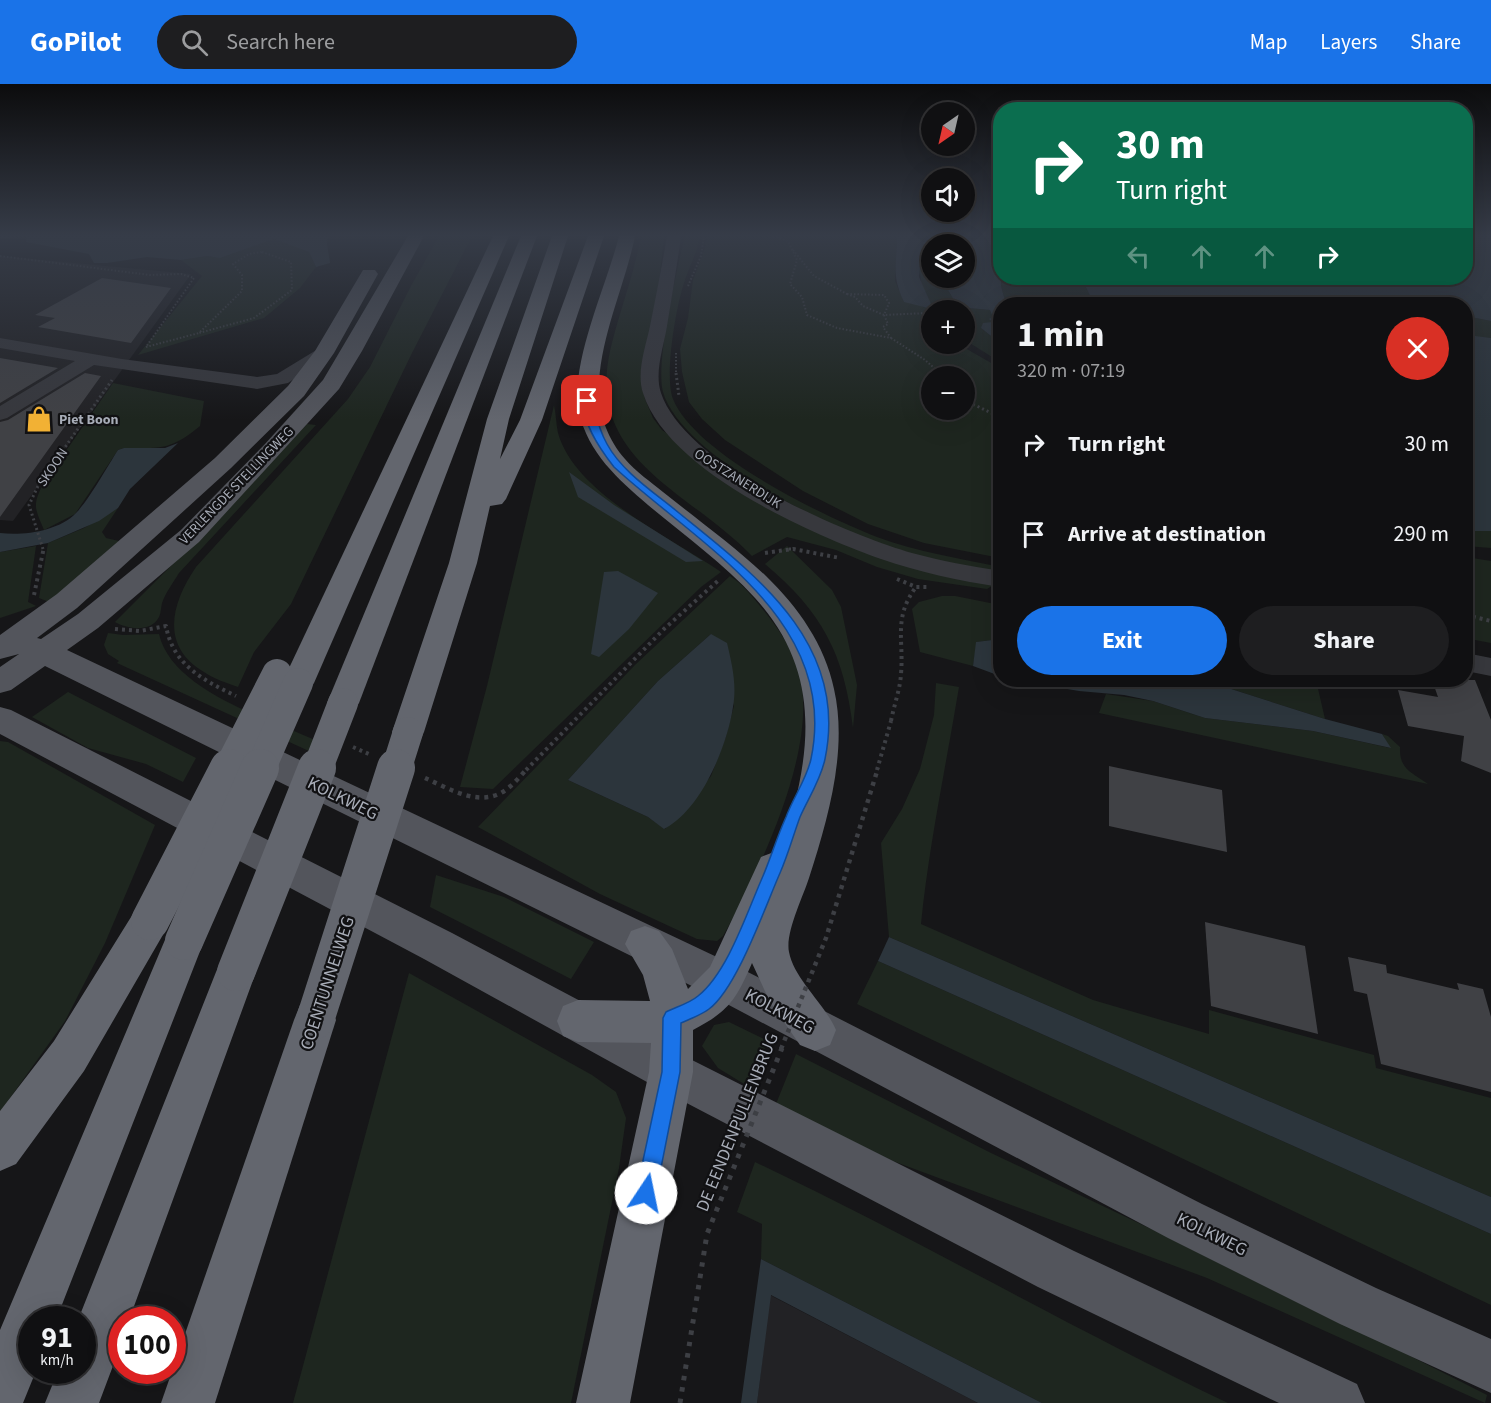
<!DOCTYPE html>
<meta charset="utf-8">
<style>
body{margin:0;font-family:"Source Sans 3",sans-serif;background:#1e1e20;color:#f1f3f6;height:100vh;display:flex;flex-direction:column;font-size:22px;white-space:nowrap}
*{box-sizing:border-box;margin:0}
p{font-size:20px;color:#9c9d9f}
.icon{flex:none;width:33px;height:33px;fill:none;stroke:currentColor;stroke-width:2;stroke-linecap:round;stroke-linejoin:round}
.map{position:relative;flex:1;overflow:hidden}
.sheet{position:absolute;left:993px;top:213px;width:480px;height:390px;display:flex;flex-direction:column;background:#101012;border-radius:24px;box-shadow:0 6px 24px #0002,0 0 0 2px #303032}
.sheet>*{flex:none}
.top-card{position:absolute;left:993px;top:18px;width:480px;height:183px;border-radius:24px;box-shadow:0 6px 24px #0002,0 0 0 2px #303032;background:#0b6e4f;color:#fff;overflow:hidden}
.needle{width:39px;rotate:214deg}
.fabs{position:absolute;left:921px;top:18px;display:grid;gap:12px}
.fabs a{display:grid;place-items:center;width:54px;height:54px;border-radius:50%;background:#101012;box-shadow:0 6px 24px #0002,0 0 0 2px #303032;font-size:30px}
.speed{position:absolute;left:18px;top:1222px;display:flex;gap:12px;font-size:30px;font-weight:700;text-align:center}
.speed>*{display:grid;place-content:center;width:78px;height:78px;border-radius:50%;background:#101012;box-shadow:0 6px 24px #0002,0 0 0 2px #303032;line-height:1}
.speed small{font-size:15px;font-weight:400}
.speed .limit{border:9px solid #d22;background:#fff;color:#111}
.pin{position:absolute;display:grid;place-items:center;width:51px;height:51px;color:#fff;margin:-26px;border-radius:12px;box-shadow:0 3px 9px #0006}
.me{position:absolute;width:66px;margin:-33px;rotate:11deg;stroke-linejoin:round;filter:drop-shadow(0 0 4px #0008)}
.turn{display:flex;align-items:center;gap:21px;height:126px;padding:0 24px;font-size:27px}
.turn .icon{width:78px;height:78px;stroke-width:2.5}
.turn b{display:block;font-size:42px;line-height:51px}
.lanes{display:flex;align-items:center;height:57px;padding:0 24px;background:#0003;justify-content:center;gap:30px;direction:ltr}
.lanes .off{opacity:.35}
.round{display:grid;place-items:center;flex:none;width:63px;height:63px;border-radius:32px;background:#1e1e20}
.overview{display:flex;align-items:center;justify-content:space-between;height:102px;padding:0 24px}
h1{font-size:36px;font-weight:700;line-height:45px}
.action{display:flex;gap:12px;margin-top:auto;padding:12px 24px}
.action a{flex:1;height:69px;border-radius:36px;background:#1a73e8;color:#fff;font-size:24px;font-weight:700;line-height:69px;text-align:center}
.action a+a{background:#1e1e20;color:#f1f3f6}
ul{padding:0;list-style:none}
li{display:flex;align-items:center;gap:18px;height:90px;padding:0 24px}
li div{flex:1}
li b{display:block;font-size:22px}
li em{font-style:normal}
header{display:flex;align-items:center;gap:36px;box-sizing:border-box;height:84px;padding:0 30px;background:#1a73e8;color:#fff}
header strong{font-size:28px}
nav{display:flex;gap:33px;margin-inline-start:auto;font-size:21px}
.search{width:420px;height:54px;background:#1e1e20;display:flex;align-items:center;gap:15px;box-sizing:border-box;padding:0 21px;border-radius:33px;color:#9c9d9f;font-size:22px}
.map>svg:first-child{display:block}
.built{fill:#222225}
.green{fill:#1e261f;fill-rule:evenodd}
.water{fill:#2c353c}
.building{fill:#404145}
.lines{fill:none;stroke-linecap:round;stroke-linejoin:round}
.path-far3{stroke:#3d3f44;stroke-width:2;stroke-dasharray:1.5 2;stroke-linecap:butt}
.path-far2{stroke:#3d3f44;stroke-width:3;stroke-dasharray:2 3;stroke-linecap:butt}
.path-far1{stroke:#3d3f44;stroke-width:4;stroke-dasharray:3 4;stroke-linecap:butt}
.path{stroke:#3d3f44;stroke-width:4.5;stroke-dasharray:4 5;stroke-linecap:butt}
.minor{fill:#37383d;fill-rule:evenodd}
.major{fill:#53555c;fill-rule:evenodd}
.highway{fill:#63666e;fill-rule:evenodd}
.path-bridge-far2{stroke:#3d3f44;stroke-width:4;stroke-dasharray:3 4;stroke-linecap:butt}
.path-bridge-far1{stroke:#3d3f44;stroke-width:4.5;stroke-dasharray:4 5;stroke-linecap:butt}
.path-bridge{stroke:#3d3f44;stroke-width:5;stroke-dasharray:4.5 7;stroke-linecap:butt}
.highway-bridge-far1{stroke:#63666e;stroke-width:30}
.highway-bridge{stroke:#63666e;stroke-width:38}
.route{fill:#1a73e8;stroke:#114b97;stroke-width:1.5}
.labels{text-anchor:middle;stroke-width:4.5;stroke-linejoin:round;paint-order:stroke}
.far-poi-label{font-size:14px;font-weight:bold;fill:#a8adb8;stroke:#111113;text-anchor:start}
.far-street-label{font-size:14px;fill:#a8adb8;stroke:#111113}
.near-street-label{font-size:18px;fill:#a8adb8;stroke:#111113}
</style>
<header>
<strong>GoPilot</strong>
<div class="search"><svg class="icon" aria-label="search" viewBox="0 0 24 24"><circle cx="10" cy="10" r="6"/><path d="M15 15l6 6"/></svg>Search here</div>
<nav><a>Map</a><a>Layers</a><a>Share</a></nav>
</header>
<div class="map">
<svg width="1491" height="1319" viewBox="0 0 1491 1319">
<rect width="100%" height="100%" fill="#161618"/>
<g class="built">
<polygon points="0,172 191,190 13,437 0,436"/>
<polygon points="770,1211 978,1319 757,1319"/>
</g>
<g class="green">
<path d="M439 152H472L412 269 291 520 254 568 238 603C227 599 214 595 204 588 159 562 172 518 196 483L348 315 370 283 411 202Z"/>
<path d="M641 152H664L658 210 642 296 645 315 653 334 662 346 781 428 995 500 987 505 918 495 877 483 836 466 787 453 752 472C690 407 586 377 610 267 619 228 634 191 641 152Z"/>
<path d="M685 152H700C697 169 689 183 684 199 676 223 664 292 673 315 695 370 823 432 877 453 917 468 959 474 1000 483V488C962 482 923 474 886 462 826 443 681 371 663 308 655 279 677 185 685 152Z"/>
<path d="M707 152H897L895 197 904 218 921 198 919 177 922 152H940L939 160H932V194H941L958 223 991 226 994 238 981 244 1000 259V278L965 256 964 226H932V260H958L1000 284V474L924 459 868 440 803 407 725 356 702 335 689 318 682 288 680 265 688 234 693 196 704 167ZM932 292H964V326H932Z"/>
<polygon points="274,155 309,168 316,183 300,204 264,234 138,271 202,192 181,176 207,172 220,174"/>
<polygon points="1002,194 1077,194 1083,197 1094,220 1006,220 1001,202"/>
<polygon points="1466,232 1491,237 1491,254 1466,253"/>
<path d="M113 299 204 317 200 342C170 367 160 364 124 364L118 366 75 430 44 446C35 424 32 422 43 400Z"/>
<path d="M554 321C556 330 556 340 558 349 575 410 672 454 721 488L701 503 493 705 460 703 487 602ZM604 488 657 509 647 519Z"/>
<path d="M307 340 316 341 179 489C173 499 166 508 162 519 161 523 161 529 159 533 151 549 127 545 115 538L203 450Z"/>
<polygon points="118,424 102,448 106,454 119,457 49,518 39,514 48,459 84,444"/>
<polygon points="1466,447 1491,447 1491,464 1466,462"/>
<polygon points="36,462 28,518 36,522 0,534 0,468"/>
<path d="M787 462 832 506 841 523 857 601 853 644C844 569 822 528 765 480Z"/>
<polygon points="1466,473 1491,477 1491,559 1475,556 1473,551 1466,549"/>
<path d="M730 492C744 501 754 515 765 528 777 543 789 560 796 579 825 654 760 786 723 852L717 857 697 855 600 810 478 743 636 580ZM711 550 734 622 725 655 711 692 665 745 648 733 568 696 658 597Z"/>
<polygon points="942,512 955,512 1000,521 1000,555 977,558 973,582 920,568 912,525 919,518"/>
<path d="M108 549 123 551 159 550C172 607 269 635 317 657L311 668 117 579 119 577 108 570 104 561Z"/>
<polygon points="1203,596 1316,596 1325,635"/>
<path d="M936 599 959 603C946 682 929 760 921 840L1093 916 1209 950V926L1374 971 1376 984 1491 1014V1113L889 853 881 759 902 725 920 685 934 631Z"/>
<polygon points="68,608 196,674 183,698 146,680 88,664 32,633"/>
<path d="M1106 610 1153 617 1205 634 1313 647 1390 664 1382 650 1388 652 1400 663C1399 685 1411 688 1428 700L1099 629Z"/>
<polygon points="0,657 8,658 155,741 105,859 65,937 0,1028"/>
<polygon points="436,791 504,813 594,858 571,895 430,823"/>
<polygon points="878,877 1491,1150 1491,1221 857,920"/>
<polygon points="409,889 592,991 616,1008 626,1034 619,1084 571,1319 293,1319"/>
<polygon points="729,938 768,957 749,1003 718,984 702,962 714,941"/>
<polygon points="796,970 991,1069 1290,1211 1487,1311 1485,1319 1207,1194 893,1077 776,1020"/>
<path d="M755 1078C915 1154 1069 1243 1228 1319H1042L761 1175 762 1140 737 1128Z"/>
</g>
<g class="water">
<polygon points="0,152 328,152 327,160 330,179 316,183 309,168 274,155 220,174 207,172 181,176 147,173 107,179 94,179 89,170 26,158 27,153 0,154"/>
<path d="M897 152H922L919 193 931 220 928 224 904 218C891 191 897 180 897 152Z"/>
<polygon points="940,152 1000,152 1001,202 1006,220 1000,220 1000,259 981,244 983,239 993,238 989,235 993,233 990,226 958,223 941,194 964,194 964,160 939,160"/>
<polygon points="1466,152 1491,152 1491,237 1466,232 1466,220 1094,220 1083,197 1077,194 1466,194"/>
<polygon points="1475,252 1491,254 1491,447 1466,447 1466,253"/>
<path d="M178 359 130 405 118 424 99 437 48 459 0 468V449C23 452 59 447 76 429 89 416 107 383 118 366L124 364H165Z"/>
<polygon points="569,388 614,421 703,477 686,478 578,413"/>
<polygon points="618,487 658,509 629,545 599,573 591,570 604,488"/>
<path d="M711 550 727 559C732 580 737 601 733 623 727 663 701 726 664 745L648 733 568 696 658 597Z"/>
<polygon points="1000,555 1000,592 973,582 976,558"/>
<polygon points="1014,596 1203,596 1325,635 1382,650 1391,664 1313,647 1205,634 1153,617 1124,611 1079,607"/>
<polygon points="889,853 1491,1113 1491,1150 878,877"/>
<polygon points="761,1175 1042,1319 978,1319 771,1211 757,1319 741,1319"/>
</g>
<g class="building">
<polygon points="102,194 171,204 131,259 38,243 55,234 35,231"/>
<polygon points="0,274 58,284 0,319"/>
<polygon points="85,289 101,292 0,433 0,338 8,336"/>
<polygon points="1432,596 1475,596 1491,636 1491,689 1461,677 1464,652 1408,642 1398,606 1438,613"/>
<polygon points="1109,682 1222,706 1227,768 1109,742"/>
<polygon points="1205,838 1305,862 1318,950 1211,922"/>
<polygon points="1348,873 1386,881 1387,889 1459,906 1457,899 1483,905 1491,933 1491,1008 1381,980 1367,910 1354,907"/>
</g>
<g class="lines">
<g class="path-far3">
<polyline points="773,152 788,157 797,176 790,200 802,213 807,231 837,244 891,254 883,243 888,240 884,231 927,229"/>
<polyline points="793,166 814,192 847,210"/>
<polygon points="262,168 291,178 292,206 254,234 199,249 242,207 242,191 233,180 249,170"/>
<polyline points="0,172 150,191 181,190 194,194 146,263"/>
<polyline points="688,202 701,172 704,152"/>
<polygon points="847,210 884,211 889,219 884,231 863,222 855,213"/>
<polyline points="891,254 925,276 941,290"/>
<polyline points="146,263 199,249"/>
<polyline points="676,269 676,290"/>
</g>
<g class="path-far2">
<polyline points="676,289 679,312"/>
<polyline points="939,289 943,292"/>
<polyline points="964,316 1000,333"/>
<polyline points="43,465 29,421 38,402 112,296"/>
<polyline points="789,465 795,465"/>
</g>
<g class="path-far1">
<polyline points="765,469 793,465 840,474"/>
<polyline points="897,495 916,503 930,503"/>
<polyline points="34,511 44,463"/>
<polyline points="1466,531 1491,537"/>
<path d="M115 545 140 547 166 542C173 581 203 596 236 612"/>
<path d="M891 637C894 621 900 606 901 590 904 555 893 534 916 503"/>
<polyline points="353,663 371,671"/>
<polyline points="526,686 664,545 720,495"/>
</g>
<path class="path" d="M425 694C450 705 481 725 507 705 515 699 521 691 528 684"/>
<g class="minor">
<path d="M667 152H681C677 182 672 212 667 242 664 262 654 288 661 309 685 381 843 449 912 469 941 477 971 482 1000 487V503C960 497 919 488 881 475 810 450 667 386 643 309 636 288 646 262 650 242 656 212 662 182 667 152Z"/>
<polygon points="0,254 122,275 257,293 277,290 318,265 330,265 333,269 288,299 257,305 94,281 7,334 0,336 0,322 75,277 0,264"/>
<polygon points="1466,569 1491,574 1491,592 1466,587"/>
</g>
<g class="major">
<polygon points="408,152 424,152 362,267 339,305 199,458 98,544 67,566 738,883 1202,1120 1376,1204 1491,1255 1491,1309 1340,1240 1168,1154 710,911 45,582 11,606 0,609 0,583 19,570 0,575 0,551 57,510 215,374 288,302 315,267 363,186 375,186 378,190 334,269 304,312 231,384 77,524 37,554 41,555 78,530 181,446 265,360 323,296"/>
<polygon points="0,623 11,626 452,849 686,973 947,1104 1074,1167 1357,1300 1365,1319 1279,1319 1038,1203 656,1003 424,875 0,650"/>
</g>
<g class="highway">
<polygon points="493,152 509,152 314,599 309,607 298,610 287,607 282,599"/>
<polygon points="521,152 537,152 359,619 354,627 343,631 332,627 327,619"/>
<polygon points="552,152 568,152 509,335 500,375 520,336 588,152 604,152 542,336 506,415 502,420 490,422 477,479 424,648 420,657 408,661 396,657 392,648 449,479 487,335"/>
<path d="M619 152H635C625 202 598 257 599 308 599 332 609 357 625 375 636 388 651 398 663 408 698 436 734 462 766 492 798 523 825 561 834 605 848 666 828 735 809 794 803 813 785 849 789 868 794 895 825 920 836 946L830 961 815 967 800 961 770 918 752 879C736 916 729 927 693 946V988L630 1319H576L649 988 651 959 578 958 563 952 557 937 563 922 578 916 650 917 643 891 625 860 631 847 645 842 659 847 672 865 688 905 710 883 761 773 774 768 780 770C810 678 826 592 755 514 723 479 684 451 648 421 618 395 588 369 579 328 569 280 607 201 619 152Z"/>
<polygon points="150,819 164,825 169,837 164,849 84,987 16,1080 0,1087 0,1027 54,957 136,825"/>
<polygon points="184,839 198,844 204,857 56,1236 32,1236 32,1287 36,1287 23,1319 0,1319 0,1246 170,844"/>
<polygon points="236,869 250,874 256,888 129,1236 122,1236 122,1258 99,1319 45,1319 58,1287 82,1287 82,1236 78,1236 216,888 222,874"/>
<polygon points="315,915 330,921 336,936 215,1319 161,1319 294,936 300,921"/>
</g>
<polyline class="path-bridge-far2" points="877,686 891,637"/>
<polyline class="path-bridge-far1" points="781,965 826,854 878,684"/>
<polyline class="path-bridge" points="680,1319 707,1150 782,964"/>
<g class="highway-bridge-far1">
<polyline points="228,686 277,590"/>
<polyline points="260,686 298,599"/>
<polyline points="317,686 343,619"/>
<polyline points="396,686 408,648"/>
</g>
<g class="highway-bridge">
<polyline points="150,837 229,684"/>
<polyline points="184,857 260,684"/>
<polyline points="236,888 317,684"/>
<polyline points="315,936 396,684"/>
</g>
</g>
<linearGradient id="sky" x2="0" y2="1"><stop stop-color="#0c0c0d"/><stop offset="0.45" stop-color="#363c48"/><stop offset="1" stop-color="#363c48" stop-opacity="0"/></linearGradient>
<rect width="1491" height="336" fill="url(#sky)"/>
<path class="route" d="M584 315 592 317C596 332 599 346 607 360 622 388 655 409 679 429 757 492 849 560 825 675 821 695 808 715 800 733 793 752 788 771 780 789 765 823 737 904 709 925 701 931 690 935 681 939L680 988 656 1109 653 1116 646 1119 639 1116 636 1109 662 988 663 934 666 928C676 923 690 919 698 912 728 888 747 828 763 792 771 773 777 753 786 733 793 714 807 694 811 675 840 536 700 462 614 383 600 365 581 338 584 315Z"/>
<defs>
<g id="shop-bare" transform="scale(2.07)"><path d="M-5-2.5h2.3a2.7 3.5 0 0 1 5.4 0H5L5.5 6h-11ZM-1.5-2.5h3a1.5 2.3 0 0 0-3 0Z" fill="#f2b134" stroke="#111113" stroke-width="2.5" paint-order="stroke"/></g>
</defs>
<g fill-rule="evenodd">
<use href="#shop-bare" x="39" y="335"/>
</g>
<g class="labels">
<g class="far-poi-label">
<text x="59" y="340">Piet Boon</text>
</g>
<g class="far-street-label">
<text transform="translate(52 383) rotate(-56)" y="5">SKOON</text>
<text transform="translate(738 394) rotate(32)" y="5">OOSTZANERDIJK</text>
<text transform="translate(236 401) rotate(-46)" y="5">VERLENGDE STELLINGWEG</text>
</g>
<g class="near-street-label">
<text transform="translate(343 714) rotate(26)" y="6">KOLKWEG</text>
<text transform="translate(327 899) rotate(-72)" y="6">COENTUNNELWEG</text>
<text transform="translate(780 927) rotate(28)" y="6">KOLKWEG</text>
<text transform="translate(737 1038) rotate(-68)" y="6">DE EENDENPULLENBRUG</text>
<text transform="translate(1212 1150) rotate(26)" y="6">KOLKWEG</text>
</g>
</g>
</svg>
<div class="fabs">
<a><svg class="needle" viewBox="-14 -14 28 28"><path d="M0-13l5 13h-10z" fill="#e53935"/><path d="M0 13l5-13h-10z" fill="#9c9d9f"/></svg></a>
<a><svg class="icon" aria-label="sound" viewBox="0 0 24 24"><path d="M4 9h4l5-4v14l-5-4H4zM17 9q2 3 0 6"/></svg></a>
<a><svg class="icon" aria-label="layers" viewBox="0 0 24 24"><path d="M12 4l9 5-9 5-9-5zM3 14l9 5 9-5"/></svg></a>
<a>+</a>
<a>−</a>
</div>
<div class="speed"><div>91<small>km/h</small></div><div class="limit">100</div></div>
<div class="pin" style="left:587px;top:317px;background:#d93025"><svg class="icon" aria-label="arrive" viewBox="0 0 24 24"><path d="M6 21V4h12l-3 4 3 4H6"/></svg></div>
<svg class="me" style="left:646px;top:1109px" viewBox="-20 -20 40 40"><circle r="19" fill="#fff"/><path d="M0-13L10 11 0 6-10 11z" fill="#1a73e8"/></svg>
<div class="top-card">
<div class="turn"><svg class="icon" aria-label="right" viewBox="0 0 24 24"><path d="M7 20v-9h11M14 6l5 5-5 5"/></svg><div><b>30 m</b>Turn right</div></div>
<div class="lanes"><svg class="icon off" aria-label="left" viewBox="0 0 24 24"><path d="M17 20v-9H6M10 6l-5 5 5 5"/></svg><svg class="icon off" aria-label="ahead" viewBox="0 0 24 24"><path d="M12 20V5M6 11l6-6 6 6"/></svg><svg class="icon off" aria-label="ahead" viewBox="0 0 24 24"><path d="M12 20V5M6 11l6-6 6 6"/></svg><svg class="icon" aria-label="right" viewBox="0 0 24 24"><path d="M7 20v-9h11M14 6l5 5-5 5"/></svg></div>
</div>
<section class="sheet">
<div class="overview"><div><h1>1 min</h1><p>320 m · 07:19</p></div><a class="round" style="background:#d93025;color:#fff"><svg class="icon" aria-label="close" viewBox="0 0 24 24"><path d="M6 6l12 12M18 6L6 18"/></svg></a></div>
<ul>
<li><svg class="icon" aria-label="right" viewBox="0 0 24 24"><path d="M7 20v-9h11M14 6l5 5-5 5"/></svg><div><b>Turn right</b></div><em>30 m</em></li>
<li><svg class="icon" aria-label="arrive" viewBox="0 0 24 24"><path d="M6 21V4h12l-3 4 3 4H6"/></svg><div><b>Arrive at destination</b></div><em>290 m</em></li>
</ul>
<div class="action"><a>Exit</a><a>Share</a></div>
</section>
</div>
